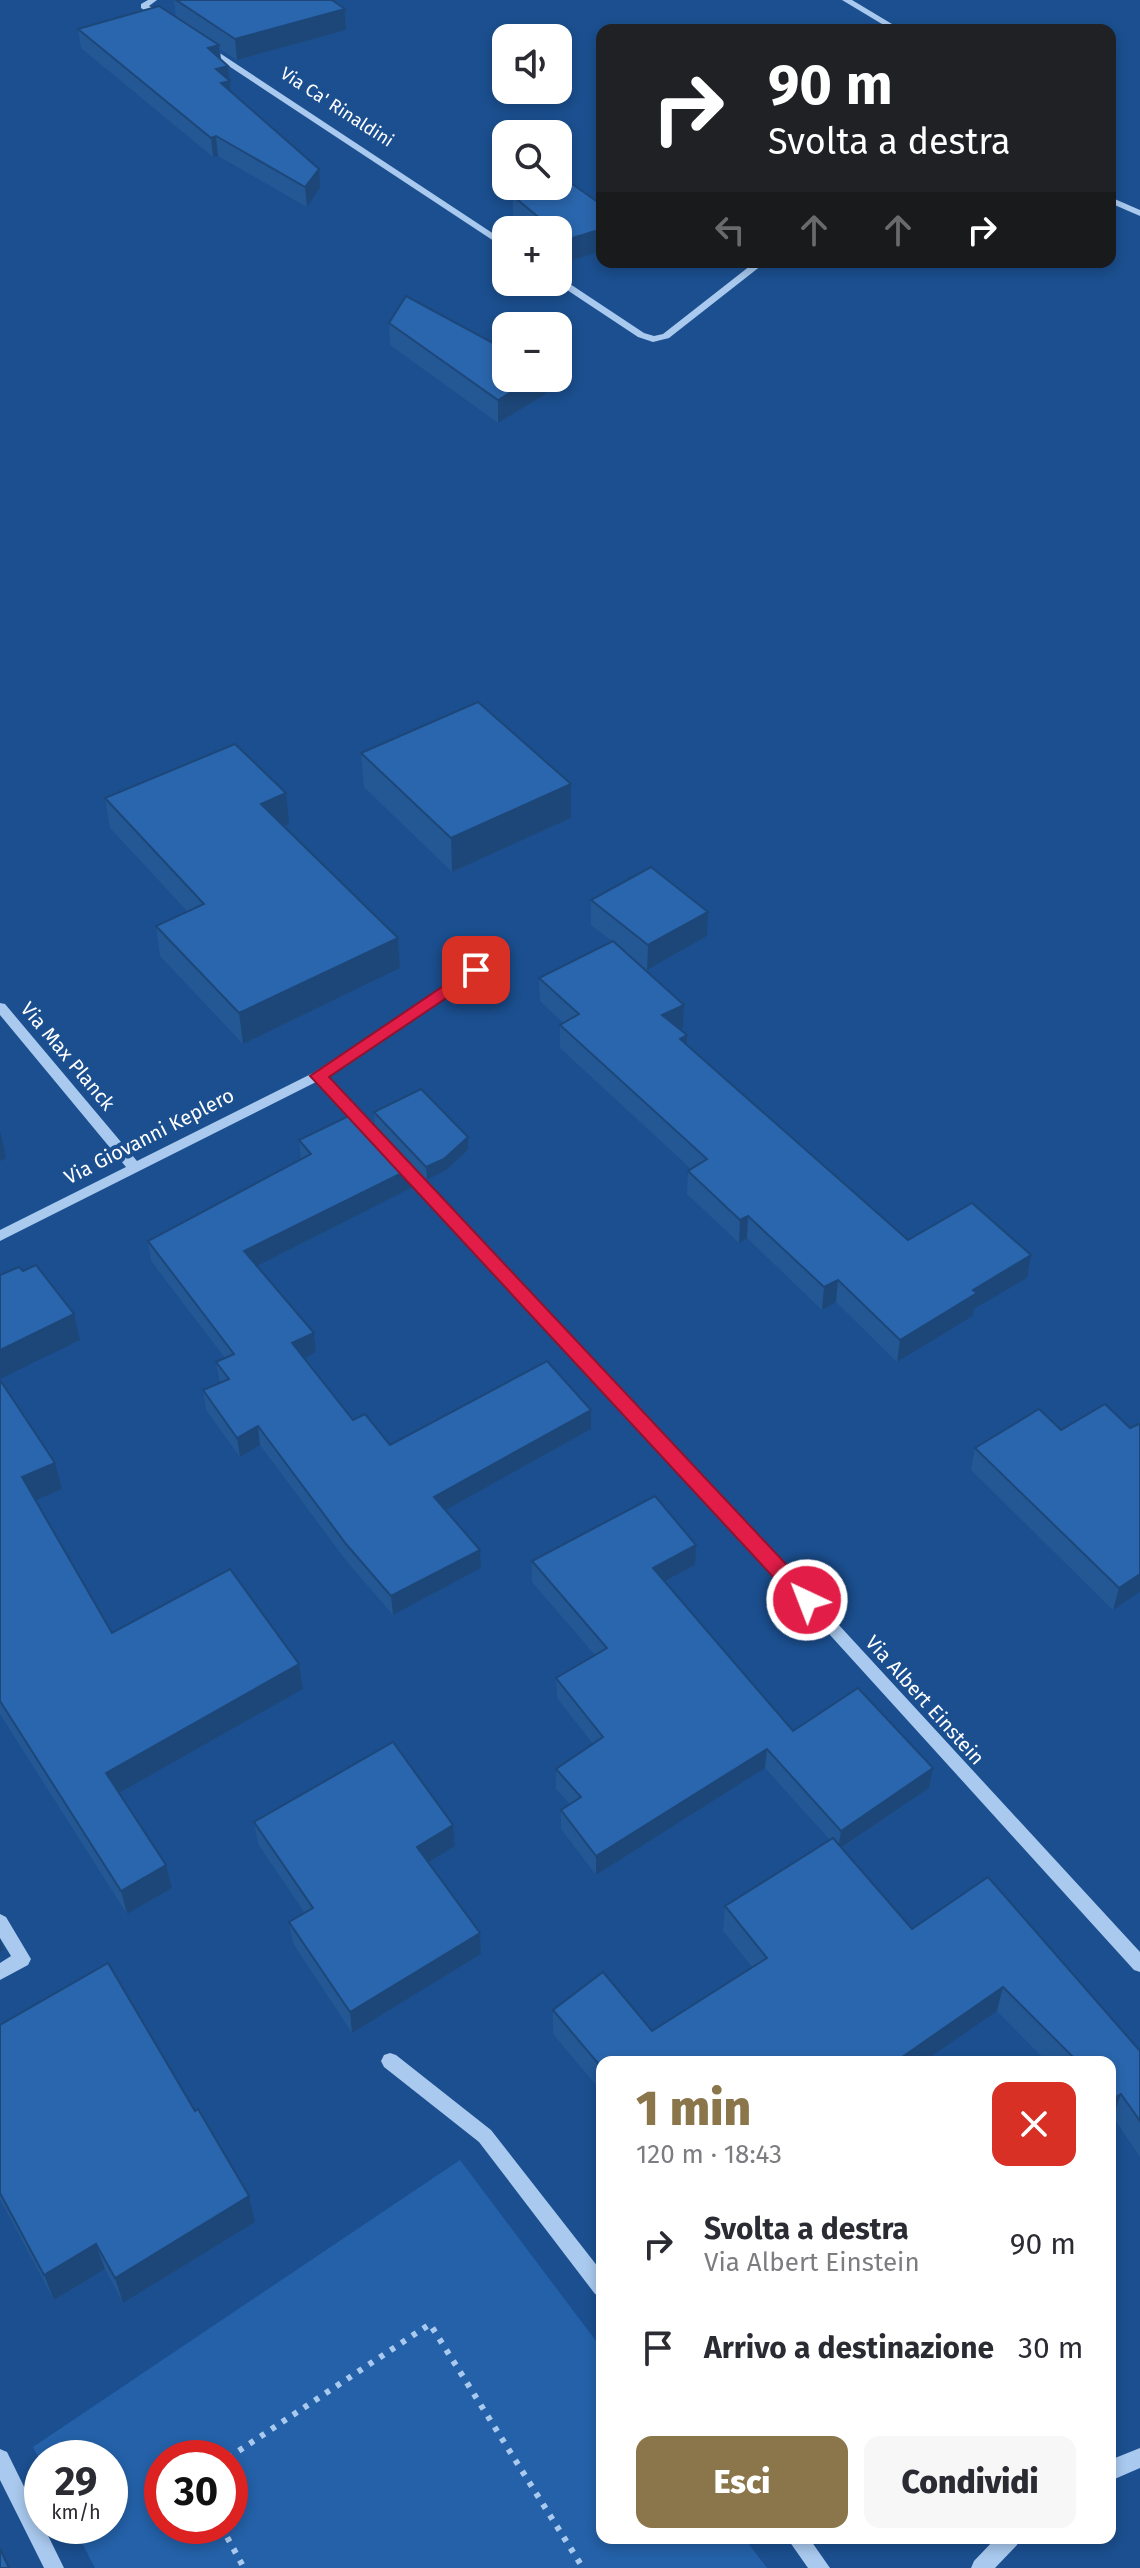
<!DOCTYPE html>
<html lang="it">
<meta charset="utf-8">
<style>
body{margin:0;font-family:"Fira Sans",sans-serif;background:#f7f7f7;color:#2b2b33;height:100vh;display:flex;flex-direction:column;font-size:30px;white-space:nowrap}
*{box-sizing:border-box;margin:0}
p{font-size:26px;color:#7c7c81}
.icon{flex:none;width:44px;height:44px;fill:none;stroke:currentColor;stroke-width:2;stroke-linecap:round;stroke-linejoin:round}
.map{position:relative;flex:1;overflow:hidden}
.side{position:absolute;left:596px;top:2056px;width:520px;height:488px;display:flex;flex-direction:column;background:#fff;border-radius:16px;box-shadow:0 4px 12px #0003}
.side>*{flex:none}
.top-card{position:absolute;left:596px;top:24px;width:520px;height:244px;border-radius:16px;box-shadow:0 4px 12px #0003;background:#202124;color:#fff;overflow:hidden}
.fabs{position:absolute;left:492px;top:24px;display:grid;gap:16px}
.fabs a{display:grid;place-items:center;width:80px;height:80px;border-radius:16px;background:#fff;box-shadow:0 4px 12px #0003;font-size:40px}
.speed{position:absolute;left:24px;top:2440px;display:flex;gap:16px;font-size:40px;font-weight:700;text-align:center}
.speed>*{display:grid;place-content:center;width:104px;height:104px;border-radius:50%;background:#fff;box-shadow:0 4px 12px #0003;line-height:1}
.speed small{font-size:20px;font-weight:400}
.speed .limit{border:12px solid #d22;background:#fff;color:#111}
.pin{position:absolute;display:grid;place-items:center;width:68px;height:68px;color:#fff;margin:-34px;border-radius:16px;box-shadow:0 4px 12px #0006}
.me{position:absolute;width:88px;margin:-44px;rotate:317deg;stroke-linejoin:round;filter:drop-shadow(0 0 6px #0008)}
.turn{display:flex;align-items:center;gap:28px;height:168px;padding:0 40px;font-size:36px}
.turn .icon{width:104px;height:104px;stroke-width:2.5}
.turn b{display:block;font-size:56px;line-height:68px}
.lanes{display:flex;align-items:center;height:76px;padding:0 40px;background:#0003;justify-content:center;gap:40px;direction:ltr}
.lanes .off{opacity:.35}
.round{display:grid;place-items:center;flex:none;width:84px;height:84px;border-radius:16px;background:#f7f7f7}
.summary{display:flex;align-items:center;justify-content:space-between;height:136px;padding:0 40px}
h1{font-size:48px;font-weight:800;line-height:60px;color:#8a764a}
.primary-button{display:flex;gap:16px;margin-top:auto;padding:16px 40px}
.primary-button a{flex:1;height:92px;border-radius:16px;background:#8a764a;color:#fff;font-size:32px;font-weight:800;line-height:92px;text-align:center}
.primary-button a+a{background:#f7f7f7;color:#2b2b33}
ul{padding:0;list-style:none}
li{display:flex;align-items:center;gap:24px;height:104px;padding:0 40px}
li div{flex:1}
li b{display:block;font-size:30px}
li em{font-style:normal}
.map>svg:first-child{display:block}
.green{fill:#2461a8;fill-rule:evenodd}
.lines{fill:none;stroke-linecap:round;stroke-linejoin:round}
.path{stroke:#a9c9ee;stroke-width:6;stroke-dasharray:5 8;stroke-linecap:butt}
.minor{fill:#a9c9ee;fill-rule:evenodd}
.wall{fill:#245895}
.shaded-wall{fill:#1d4779}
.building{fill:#2a66ad;stroke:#1d4779;stroke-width:2}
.route{fill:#e11d48;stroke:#92132f;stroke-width:2}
.labels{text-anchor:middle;stroke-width:8;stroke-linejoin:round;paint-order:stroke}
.far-street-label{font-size:18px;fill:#fff;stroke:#1b4f8f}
.street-label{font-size:20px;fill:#fff;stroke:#1b4f8f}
</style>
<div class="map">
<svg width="1140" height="2568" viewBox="0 0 1140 2568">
<rect width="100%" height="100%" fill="#1b4f8f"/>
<path class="green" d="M460 2160 602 2349V2538H744L767 2568H95L73 2526H110V2458H42V2464L33 2447ZM162 2458H230V2526H162Z"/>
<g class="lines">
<g class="path">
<polyline points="228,2458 430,2324 583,2568"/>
<polyline points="221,2526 244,2568"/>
</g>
<g class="minor">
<polygon points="148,0 157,0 149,6 165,16 165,20 159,20 141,8 141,4"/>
<polygon points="842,0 852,0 902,30 892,30"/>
<polygon points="206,44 506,242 506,249 203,49 202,47"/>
<polygon points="1110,197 1140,210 1140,216 1110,203"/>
<polygon points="755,262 766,262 669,338 653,342 638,337 555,282 558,282 558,277 561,278 644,333 654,336 663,334"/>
<polygon points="476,966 482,970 480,973 326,1077 372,1125 374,1128 372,1131 362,1131 316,1082 0,1241 0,1230 126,1167 0,1015 0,1003 5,1004 137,1161 313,1073"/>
<polygon points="398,1156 403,1158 791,1573 1140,1952 1140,1972 1134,1970 781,1581 393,1164 391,1161"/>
<polygon points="0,1914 6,1917 31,1959 28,1965 0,1980 0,1963 11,1956 0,1938"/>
<polygon points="390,2053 396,2055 491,2130 602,2272 602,2296 595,2294 479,2142 384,2067 381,2061 384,2055"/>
<polygon points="1140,2448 1140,2468 1110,2481 1110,2460"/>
<polygon points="0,2449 7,2452 64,2568 44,2568 0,2480"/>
<polygon points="787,2538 809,2538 830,2568 808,2568"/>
<polygon points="996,2538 1020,2538 1017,2545 995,2568 971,2568 974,2561"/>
</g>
</g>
<g class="wall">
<polygon points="174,0 332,0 345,9 346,30 237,60 220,49 221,59 228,66 231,92 320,188 307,207 218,156 213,157 81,48 78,29 176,17"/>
<polygon points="513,196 602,205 602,251 566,262 558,256 558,230 528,230 513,218"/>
<polygon points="389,323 506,378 546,378 546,394 498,423 390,345"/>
<polygon points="361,753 571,818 452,872 364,787"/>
<polygon points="105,798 289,824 284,826 398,938 400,968 243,1044 160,956 156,926 187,911 110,828"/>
<polygon points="591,900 707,936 647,970 630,956 684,1005 683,1028 680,1029 687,1035 686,1045 908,1240 1027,1278 974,1309 973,1316 897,1362 836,1302 822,1310 747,1238 739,1243 687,1194 688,1171 691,1169 560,1048 560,1025 563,1023 540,1001 539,978 612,941 591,925"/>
<polygon points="374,1112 468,1137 468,1150 445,1171 427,1180 375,1125"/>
<polygon points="299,1140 411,1188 257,1266 314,1333 316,1352 304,1358 353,1420 390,1445 591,1410 591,1429 446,1510 481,1568 393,1615 348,1563 260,1445 240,1457 206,1410 203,1390 220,1383 216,1362 225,1358 151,1261 148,1241 301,1159"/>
<polygon points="0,1380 62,1489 35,1500 112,1633 303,1689 119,1793 172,1888 127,1914 0,1714"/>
<polygon points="1130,1428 1140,1592 1113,1610 971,1470 975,1448 1061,1430"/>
<polygon points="532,1561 695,1565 665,1582 793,1731 929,1788 842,1848 912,1929 1140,2051 1140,2157 1113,2117 1110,2118 1110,2062 1047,2062 997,2011 602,2062 602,2092 553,2034 553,2010 652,2031 753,1968 723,1931 725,1906 830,1840 765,1768 596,1875 561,1829 561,1810 570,1804 556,1789 556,1769 593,1744 557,1698 556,1678 595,1655 532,1582"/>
<polygon points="254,1822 453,1825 455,1846 429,1862 480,1933 481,1954 352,2033 293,1943 289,1922 305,1913 258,1844"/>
<polygon points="0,2025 255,2222 123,2303 105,2269 54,2300 0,2199"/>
</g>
<g class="shaded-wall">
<polygon points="345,9 346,30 237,60 235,39"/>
<polygon points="219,45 221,65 208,48"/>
<polygon points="228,66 232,100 223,103 216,69"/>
<polygon points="216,136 218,156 213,157 211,138"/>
<polygon points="319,169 320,188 307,207 305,187"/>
<polygon points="602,229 602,251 566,262 566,240"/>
<polygon points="535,378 546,378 546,394 498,423 498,400"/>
<polygon points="571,784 571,818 452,872 451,838"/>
<polygon points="286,793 289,824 265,834 261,804"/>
<polygon points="708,912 707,936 647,970 648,945"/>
<polygon points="398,938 400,968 243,1044 239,1013"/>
<polygon points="684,1005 683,1028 662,1038 662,1015"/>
<polygon points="687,1035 686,1058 680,1039"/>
<polygon points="0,1131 6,1158 0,1161"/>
<polygon points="468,1137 468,1150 445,1171 427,1180 426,1167"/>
<polygon points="410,1169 411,1188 247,1271 244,1251"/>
<polygon points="748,1216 747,1238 739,1243 740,1220"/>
<polygon points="1031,1255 1027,1278 974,1309 973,1316 897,1362 900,1340 973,1290"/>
<polygon points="838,1280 836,1302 822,1310 824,1287"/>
<polygon points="74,1314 80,1340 0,1379 0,1350"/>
<polygon points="314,1333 316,1352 295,1363 292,1343"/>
<polygon points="591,1410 591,1429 435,1516 434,1497"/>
<polygon points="258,1426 260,1445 240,1457 237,1438"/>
<polygon points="55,1463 62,1489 29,1503 22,1477"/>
<polygon points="696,1545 695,1565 653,1588 653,1568"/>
<polygon points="480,1550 481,1568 393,1615 391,1596"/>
<polygon points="1140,1574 1140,1592 1113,1610 1119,1588"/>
<polygon points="299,1664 303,1689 112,1797 106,1773"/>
<polygon points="767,1749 765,1768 596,1875 596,1856"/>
<polygon points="933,1768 929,1788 838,1850 841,1831"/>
<polygon points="453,1825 455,1846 419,1868 417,1847"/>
<polygon points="166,1865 172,1888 127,1914 121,1891"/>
<polygon points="480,1933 481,1954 352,2033 350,2012"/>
<polygon points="0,1939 4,1950 0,1952"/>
<polygon points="1003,1987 997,2011 923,2062 895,2062"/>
<polygon points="1121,2094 1113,2117 1110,2118 1110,2109 1114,2098"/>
<polygon points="249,2196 255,2222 123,2303 115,2278"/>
<polygon points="96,2244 105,2269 54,2300 44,2275"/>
</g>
<g class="building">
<polygon points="176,0 332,0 345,9 235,39"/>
<polygon points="159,6 219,45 208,48 228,66 216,69 230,81 221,83 319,169 305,187 216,136 211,138 78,29"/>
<polygon points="565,179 602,205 602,229 566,240 558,234 558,230 554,230 513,196 544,186 558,186 558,181"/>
<polygon points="406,296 506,350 506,378 535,378 498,400 389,323"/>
<polygon points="478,702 571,784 451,838 361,753"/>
<polygon points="235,744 286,793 261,804 398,938 239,1013 156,926 204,904 105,798"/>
<polygon points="651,867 708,912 648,945 591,900"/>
<polygon points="613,941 684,1005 662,1015 687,1035 680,1039 908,1240 972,1203 1031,1255 973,1290 977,1293 900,1340 838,1280 824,1287 748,1216 740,1220 688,1171 707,1159 560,1025 579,1014 539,978"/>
<polygon points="421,1089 468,1137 444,1159 426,1167 374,1112"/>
<polygon points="357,1112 410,1169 244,1251 314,1333 292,1343 353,1420 365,1414 390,1445 547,1361 591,1410 434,1497 480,1550 391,1596 346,1544 258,1426 237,1438 203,1390 229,1379 216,1362 234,1354 148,1241 311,1154 299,1140"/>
<polygon points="36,1265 74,1314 0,1350 0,1275 19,1267 23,1271"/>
<polygon points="0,1380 55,1463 22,1477 112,1633 230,1569 299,1664 106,1773 166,1865 121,1891 0,1701"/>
<polygon points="1105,1404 1130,1428 1139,1424 1140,1425 1140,1574 1119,1588 975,1448 1039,1409 1061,1430"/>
<polygon points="655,1496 696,1545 653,1568 793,1731 858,1688 933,1768 841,1831 767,1749 596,1856 561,1810 581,1797 556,1769 603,1737 556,1678 607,1648 532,1561"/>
<polygon points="393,1742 453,1825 417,1847 480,1933 350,2012 289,1922 313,1908 254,1822"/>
<polygon points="833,1838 912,1929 988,1877 1140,2051 1140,2121 1121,2094 1114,2098 1110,2095 1110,2062 1078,2062 1003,1987 895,2062 602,2062 602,2068 553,2010 603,1972 652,2031 767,1958 725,1906"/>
<polygon points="108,1963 195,2111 198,2109 249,2196 115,2278 96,2244 44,2275 0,2193 0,2025"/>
<polygon points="0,2549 9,2568 0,2568"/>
</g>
<polygon class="route" points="476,964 485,970 482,974 329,1077 814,1594 817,1600 814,1606 807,1608 800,1606 310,1076"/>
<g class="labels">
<g class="far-street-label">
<text transform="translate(337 107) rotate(33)" y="6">Via Ca' Rinaldini</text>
</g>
<g class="street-label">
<text transform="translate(68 1056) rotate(50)" y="7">Via Max Planck</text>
<text transform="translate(149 1136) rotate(-27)" y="7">Via Giovanni Keplero</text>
<text transform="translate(925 1700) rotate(48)" y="7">Via Albert Einstein</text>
</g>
</g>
</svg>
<div class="fabs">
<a><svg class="icon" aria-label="sound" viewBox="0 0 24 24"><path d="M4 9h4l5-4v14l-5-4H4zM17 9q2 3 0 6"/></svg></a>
<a><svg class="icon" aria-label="search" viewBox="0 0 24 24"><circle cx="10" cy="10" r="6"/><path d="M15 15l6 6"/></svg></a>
<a>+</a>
<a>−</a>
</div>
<div class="speed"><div>29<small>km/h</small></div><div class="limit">30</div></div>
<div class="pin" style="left:476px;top:970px;background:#d93025"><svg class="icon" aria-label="arrive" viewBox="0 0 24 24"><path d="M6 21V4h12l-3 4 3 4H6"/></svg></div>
<svg class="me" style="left:807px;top:1600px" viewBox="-20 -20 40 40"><circle r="17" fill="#e11d48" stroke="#fff" stroke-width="3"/><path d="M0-11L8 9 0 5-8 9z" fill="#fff"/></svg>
<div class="top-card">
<div class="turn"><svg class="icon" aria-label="right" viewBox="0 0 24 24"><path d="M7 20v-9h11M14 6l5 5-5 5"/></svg><div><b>90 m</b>Svolta a destra</div></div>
<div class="lanes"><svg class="icon off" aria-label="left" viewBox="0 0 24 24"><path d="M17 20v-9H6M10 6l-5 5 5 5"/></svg><svg class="icon off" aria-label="ahead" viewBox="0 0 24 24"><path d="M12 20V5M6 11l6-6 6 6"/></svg><svg class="icon off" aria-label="ahead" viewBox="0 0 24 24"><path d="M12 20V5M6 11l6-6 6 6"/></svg><svg class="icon" aria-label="right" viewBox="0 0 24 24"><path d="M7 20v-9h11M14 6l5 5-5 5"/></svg></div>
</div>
<section class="side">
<div class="summary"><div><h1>1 min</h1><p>120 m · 18:43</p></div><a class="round" style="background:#d93025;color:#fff"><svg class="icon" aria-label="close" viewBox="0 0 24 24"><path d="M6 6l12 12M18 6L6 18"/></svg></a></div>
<ul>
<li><svg class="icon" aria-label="right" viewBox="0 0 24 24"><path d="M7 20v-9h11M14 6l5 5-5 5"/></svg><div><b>Svolta a destra</b><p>Via Albert Einstein</p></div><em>90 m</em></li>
<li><svg class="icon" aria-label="arrive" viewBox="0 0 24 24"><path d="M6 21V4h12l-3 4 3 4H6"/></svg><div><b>Arrivo a destinazione</b></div><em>30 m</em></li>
</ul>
<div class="primary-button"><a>Esci</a><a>Condividi</a></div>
</section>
</div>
